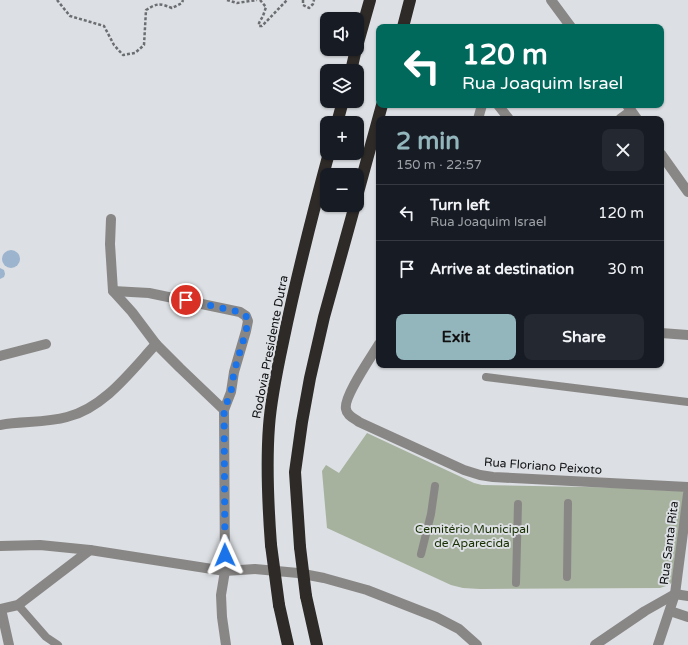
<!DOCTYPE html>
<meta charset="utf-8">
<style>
body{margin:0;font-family:"Varela Round",sans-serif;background:#242831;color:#f1f3f6;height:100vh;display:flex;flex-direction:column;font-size:15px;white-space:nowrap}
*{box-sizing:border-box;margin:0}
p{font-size:13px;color:#9ea1a6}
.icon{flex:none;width:22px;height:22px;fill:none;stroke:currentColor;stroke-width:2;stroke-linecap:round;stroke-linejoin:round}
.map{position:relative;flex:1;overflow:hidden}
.panel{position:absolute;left:376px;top:116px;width:288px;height:252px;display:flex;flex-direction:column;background:#171b24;border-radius:8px;box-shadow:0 1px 3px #0004}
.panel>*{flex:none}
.top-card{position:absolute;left:376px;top:24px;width:288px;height:84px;border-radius:8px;box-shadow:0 1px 3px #0004;background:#00695c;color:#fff;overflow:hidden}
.controls{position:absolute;left:320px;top:12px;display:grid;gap:8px}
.controls a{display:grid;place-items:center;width:44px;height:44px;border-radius:8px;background:#171b24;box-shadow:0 1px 3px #0004;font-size:20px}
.pin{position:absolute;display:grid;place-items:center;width:34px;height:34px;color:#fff;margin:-17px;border:2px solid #fff;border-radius:50%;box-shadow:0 1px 4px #0007}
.me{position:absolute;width:44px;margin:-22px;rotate:359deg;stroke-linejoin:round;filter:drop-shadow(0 0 3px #0008)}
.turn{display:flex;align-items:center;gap:14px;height:84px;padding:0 20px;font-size:18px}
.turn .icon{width:52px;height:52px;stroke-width:2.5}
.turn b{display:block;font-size:28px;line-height:34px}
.round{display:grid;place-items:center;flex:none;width:42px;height:42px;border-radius:8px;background:#242831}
.headline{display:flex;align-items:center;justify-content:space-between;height:68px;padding:0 20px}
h1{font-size:24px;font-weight:800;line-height:30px;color:#93b5bc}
.action{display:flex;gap:8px;margin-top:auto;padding:8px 20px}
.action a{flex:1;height:46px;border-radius:8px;background:#93b5bc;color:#111;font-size:16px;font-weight:800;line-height:46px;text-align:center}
.action a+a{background:#242831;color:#f1f3f6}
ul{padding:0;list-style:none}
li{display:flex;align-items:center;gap:12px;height:56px;padding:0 20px;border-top:1px solid #363941}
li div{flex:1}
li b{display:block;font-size:15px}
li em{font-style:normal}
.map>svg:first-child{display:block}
.green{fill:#a6b19e}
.building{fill:#9cb4ce}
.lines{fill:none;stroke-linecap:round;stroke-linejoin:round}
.path{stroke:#6b6d70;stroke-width:2.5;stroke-dasharray:3 2;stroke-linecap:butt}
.service{stroke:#898786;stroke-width:8}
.minor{stroke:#898786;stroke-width:10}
.tertiary{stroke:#898786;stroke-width:10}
.motorway{stroke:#2d2a28;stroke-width:12}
.motorway-bridge{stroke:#2d2a28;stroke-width:12}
.route{stroke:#1a73e8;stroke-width:7;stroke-dasharray:0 12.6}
.labels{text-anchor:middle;stroke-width:4;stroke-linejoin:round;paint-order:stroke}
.street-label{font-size:12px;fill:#0e0f10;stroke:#dcdfe3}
.park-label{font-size:12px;fill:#193002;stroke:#dcdfe3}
</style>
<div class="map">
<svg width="688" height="645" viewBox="0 0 688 645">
<rect width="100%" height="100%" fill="#dcdfe3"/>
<polygon class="green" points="367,433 474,483 482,485 687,489 676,578 669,585 660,588 480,589 463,588 451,585 327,528 322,471 326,465 339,473"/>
<g class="building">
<circle cx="11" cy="259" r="9"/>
<polygon points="0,268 4,270 5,274 4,277 0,279"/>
</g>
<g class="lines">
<g class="path">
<path d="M57 0 70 16 104 26 114 45 123 55 135 53 144 45 146 10C158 3 159 3 172 8L182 3 183 0"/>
<polyline points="227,0 237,3 257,0"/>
<polyline points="260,0 266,7 263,16 259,23 259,26 262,26 287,0"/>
<polyline points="303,0 303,5 309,8 313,4 314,0"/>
</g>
<g class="service">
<polyline points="486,377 688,402"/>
<polyline points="421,554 431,514 435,486"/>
<polyline points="567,577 568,503"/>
<polyline points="516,583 518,504"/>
<polyline points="18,605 46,637 58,645"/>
</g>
<g class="minor">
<polyline points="551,0 571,27"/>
<polyline points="498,105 509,119"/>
<polyline points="627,105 637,119"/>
<polyline points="478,119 482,105"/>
<polyline points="620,119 631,111"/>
<polyline points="661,154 688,192"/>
<polyline points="111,219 110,244 113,291 132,312 156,344 180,368 224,410"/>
<polyline points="113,291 149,293 240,312 246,316 248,321 246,331 234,372 231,392 224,410 225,571 221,595 222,617 226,645"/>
<polyline points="661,333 688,335"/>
<path d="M379 344C372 356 343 397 346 409 347 416 354 418 359 422L464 470 480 475 493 477 688 487"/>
<polyline points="0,356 46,344"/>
<path d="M0 425C22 421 46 423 67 417 104 408 131 371 156 344"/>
<polyline points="0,546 40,545 90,550 225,571 255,569 298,573 324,578 367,590 436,617 459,629 477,645"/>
<polyline points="0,609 18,605 90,550"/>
<polyline points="1,609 9,645"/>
<polyline points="670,611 688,617"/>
<polyline points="658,645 675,594 688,494"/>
</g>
<polyline class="tertiary" points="595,645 645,611 675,594 688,596"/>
<g class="motorway">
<polyline points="403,27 410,0"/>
<polyline points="357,46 370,0"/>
<polyline points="351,71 356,49"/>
<polyline points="337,123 343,101"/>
<polyline points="357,196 382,105"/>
<path d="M271 545C268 505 266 466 269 426 271 398 277 370 283 342 296 279 312 216 329 153"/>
<polyline points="300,547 295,472 302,422 310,378 324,317 355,205"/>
<polyline points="306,596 317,645"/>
<polyline points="279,605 288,645"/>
</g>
<g class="motorway-bridge">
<polyline points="271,545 279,605"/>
<polyline points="300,547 306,596"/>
</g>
</g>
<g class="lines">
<polyline class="route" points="186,300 240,312 246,316 248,321 246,331 234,372 231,392 224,410 225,555"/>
</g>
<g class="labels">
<g class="street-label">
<text transform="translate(270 347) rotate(-79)" y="4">Rodovia Presidente Dutra</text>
<text transform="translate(543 466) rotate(4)" y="4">Rua Floriano Peixoto</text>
<text transform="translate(669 543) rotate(-83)" y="4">Rua Santa Rita</text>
</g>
<g class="park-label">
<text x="472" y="533">Cemitério Municipal<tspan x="472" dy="14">de Aparecida</tspan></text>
</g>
</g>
</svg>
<div class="controls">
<a><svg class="icon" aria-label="sound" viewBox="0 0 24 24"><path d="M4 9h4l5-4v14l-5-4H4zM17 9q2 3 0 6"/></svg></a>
<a><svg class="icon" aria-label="layers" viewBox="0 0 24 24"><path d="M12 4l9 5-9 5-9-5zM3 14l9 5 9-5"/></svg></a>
<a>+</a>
<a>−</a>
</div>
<div class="pin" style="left:186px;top:300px;background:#d93025"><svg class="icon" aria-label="arrive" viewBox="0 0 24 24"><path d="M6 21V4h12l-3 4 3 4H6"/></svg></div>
<svg class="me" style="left:225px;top:555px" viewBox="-20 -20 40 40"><path d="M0-17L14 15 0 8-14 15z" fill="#1a73e8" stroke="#fff" stroke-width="4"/></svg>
<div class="top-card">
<div class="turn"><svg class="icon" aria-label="left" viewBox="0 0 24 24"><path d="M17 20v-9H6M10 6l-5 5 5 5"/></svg><div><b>120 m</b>Rua Joaquim Israel</div></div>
</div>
<section class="panel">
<div class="headline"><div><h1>2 min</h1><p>150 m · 22:57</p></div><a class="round"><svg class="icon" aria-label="close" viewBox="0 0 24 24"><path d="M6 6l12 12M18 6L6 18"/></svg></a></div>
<ul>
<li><svg class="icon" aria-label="left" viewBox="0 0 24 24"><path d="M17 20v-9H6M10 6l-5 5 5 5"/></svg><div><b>Turn left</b><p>Rua Joaquim Israel</p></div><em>120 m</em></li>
<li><svg class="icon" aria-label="arrive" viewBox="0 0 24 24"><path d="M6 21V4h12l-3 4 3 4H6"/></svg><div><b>Arrive at destination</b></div><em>30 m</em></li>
</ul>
<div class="action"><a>Exit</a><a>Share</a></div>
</section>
</div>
